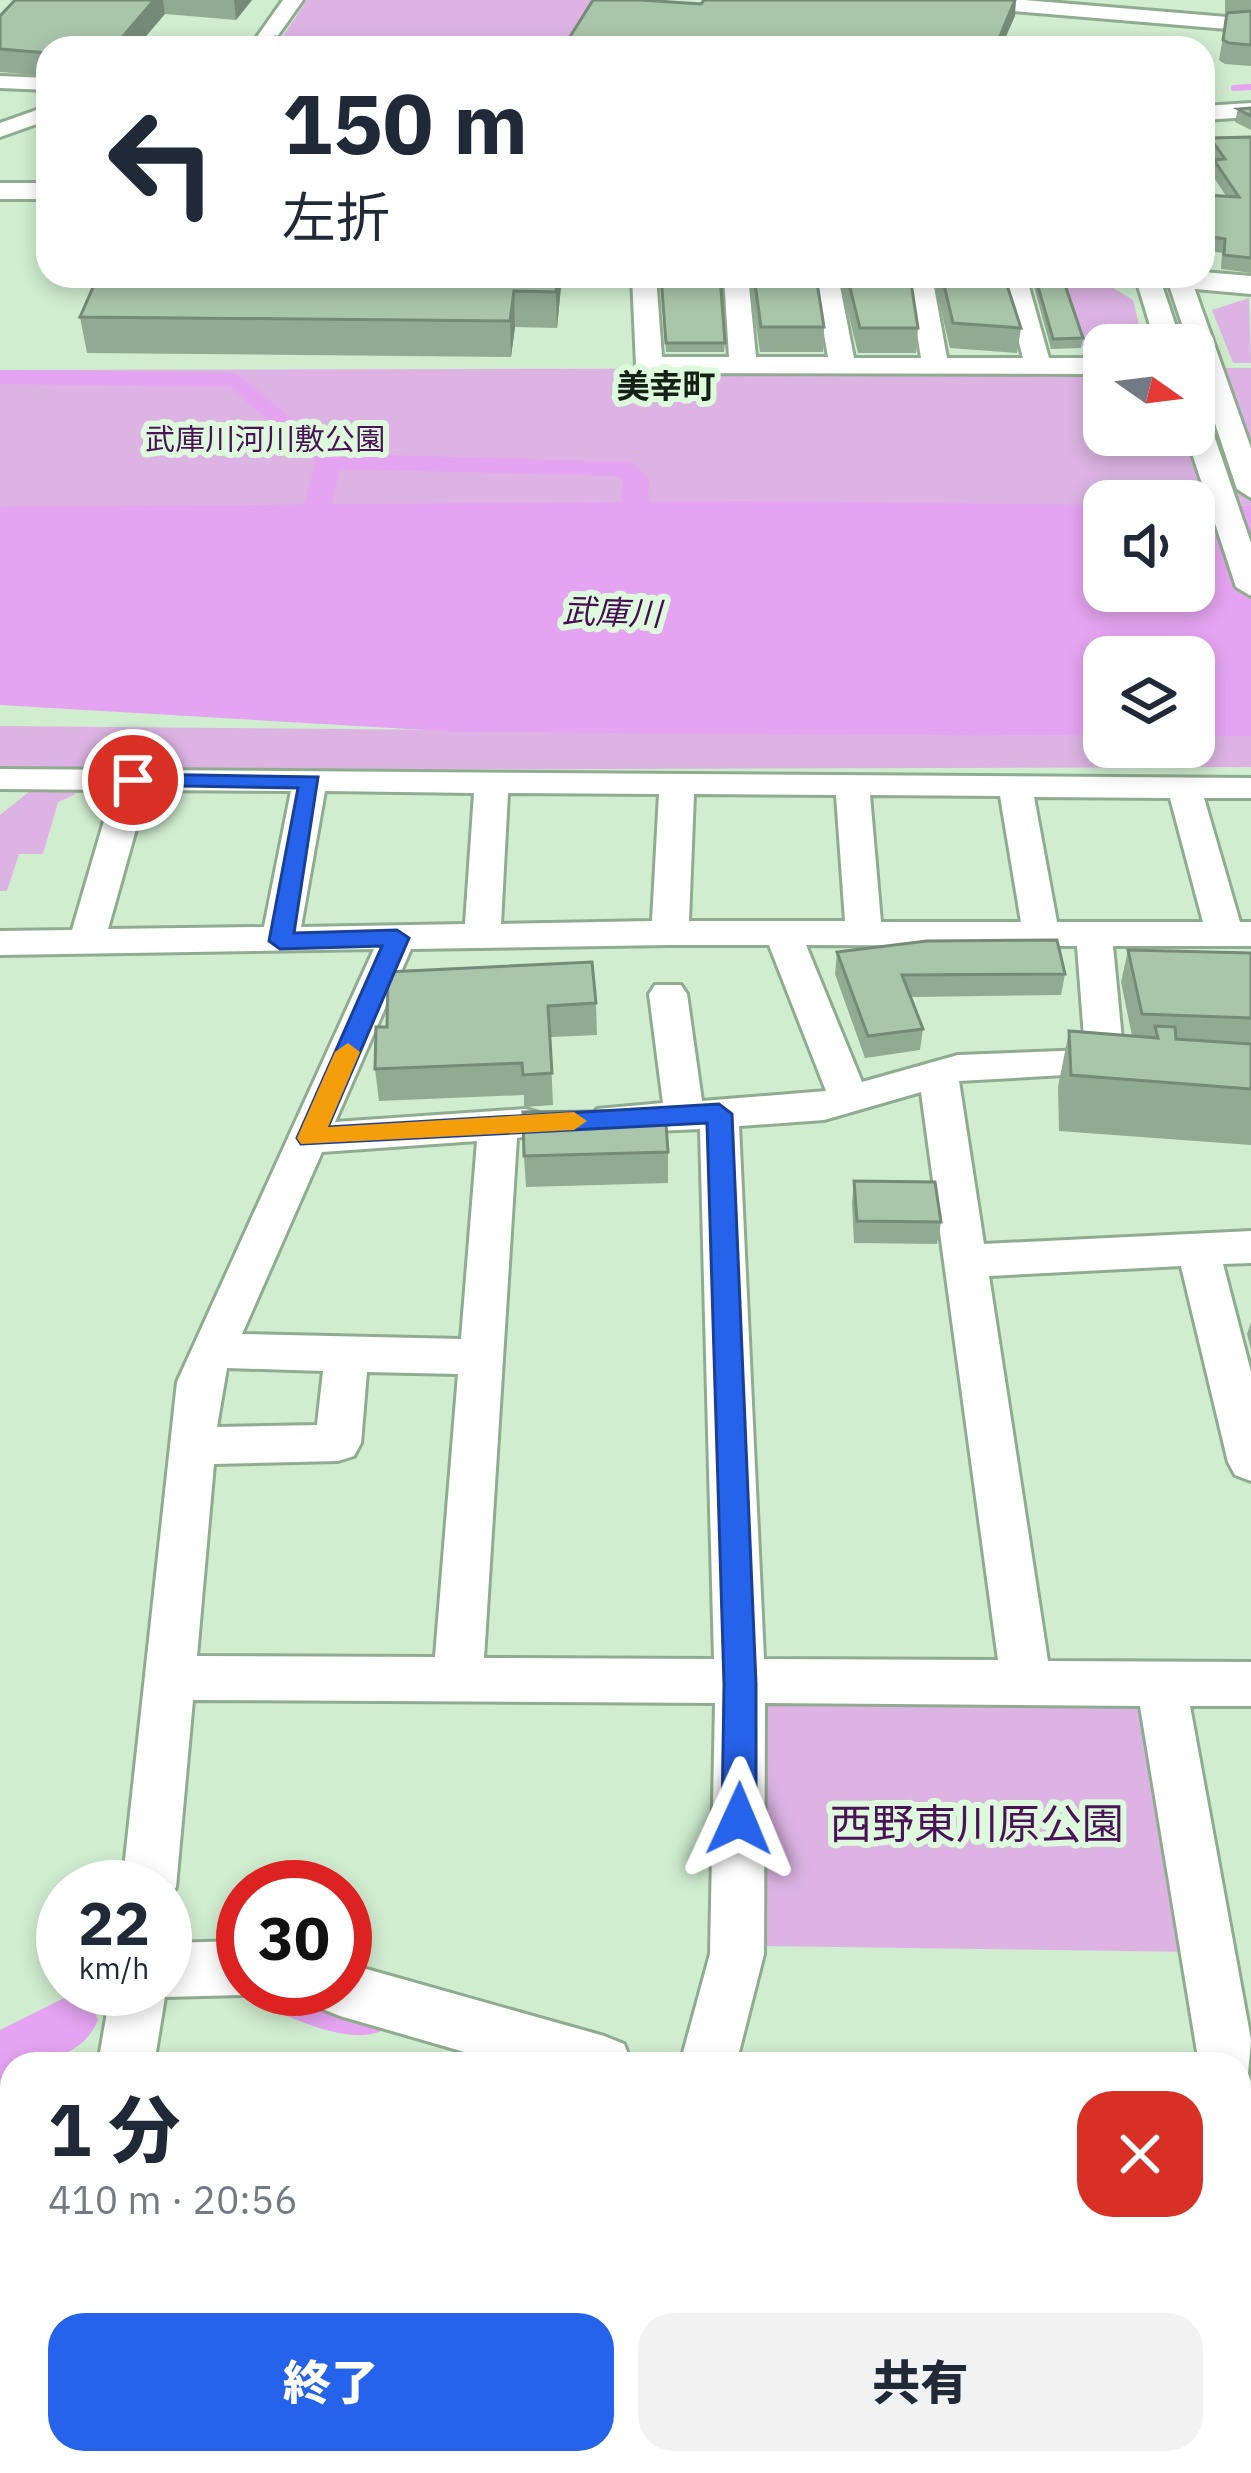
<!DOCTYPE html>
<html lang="ja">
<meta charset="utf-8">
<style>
body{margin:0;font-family:"IBM Plex Sans","Noto Sans JP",sans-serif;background:#f2f2f3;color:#1f2937;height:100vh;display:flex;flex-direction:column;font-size:45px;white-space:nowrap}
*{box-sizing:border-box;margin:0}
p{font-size:39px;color:#747a83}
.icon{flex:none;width:66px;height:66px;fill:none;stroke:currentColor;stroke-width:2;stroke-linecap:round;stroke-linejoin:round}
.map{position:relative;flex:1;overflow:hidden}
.sheet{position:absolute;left:0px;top:2052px;width:1251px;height:423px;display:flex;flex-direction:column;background:#fff;border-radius:36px 36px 0 0;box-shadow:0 6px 18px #0003}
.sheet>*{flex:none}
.hud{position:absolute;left:36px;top:36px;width:1179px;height:252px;border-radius:36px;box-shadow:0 6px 18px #0003;background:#fff;color:#1f2937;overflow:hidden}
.needle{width:78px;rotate:104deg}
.fabs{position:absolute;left:1083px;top:324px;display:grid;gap:24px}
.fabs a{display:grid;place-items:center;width:132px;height:132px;border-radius:24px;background:#fff;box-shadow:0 6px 18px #0003;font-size:60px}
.speed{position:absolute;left:36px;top:1860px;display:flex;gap:24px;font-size:60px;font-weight:700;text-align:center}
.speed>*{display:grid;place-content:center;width:156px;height:156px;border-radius:50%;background:#fff;box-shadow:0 6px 18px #0003;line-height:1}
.speed small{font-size:30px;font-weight:400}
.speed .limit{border:18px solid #d22;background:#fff;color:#111}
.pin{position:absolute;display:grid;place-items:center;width:102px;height:102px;color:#fff;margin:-51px;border:6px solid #fff;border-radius:50%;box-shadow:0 3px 12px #0007}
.me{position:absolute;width:132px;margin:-66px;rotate:1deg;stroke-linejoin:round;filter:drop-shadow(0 0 9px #0008)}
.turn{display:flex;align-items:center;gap:42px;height:252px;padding:0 48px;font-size:54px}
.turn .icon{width:156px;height:156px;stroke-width:2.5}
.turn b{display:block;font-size:84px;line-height:102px}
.round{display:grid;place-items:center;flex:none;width:126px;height:126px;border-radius:36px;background:#f2f2f3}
.summary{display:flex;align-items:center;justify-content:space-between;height:204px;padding:0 48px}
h1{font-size:72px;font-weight:800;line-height:90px}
.action{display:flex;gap:24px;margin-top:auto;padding:24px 48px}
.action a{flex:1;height:138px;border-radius:36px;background:#2563eb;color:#fff;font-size:48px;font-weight:800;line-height:138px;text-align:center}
.action a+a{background:#f2f2f3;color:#1f2937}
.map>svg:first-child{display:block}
.green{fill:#dcb3e3}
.water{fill:#e5a4f1}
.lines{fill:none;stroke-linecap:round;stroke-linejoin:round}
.stream{stroke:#e5a4f1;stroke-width:6}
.canal{fill:#e5a4f1;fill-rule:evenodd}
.minor-casing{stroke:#90ac90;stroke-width:6}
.major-casing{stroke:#90ac90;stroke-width:6}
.minor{fill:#fff;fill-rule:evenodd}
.major{fill:#fff;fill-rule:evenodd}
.wall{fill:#91aa92}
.shaded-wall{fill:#768b77}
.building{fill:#a9c6aa;stroke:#768b77;stroke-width:3}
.route{fill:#2563eb;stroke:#184099;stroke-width:3}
.slow{fill:#f59e0b}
.labels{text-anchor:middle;stroke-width:12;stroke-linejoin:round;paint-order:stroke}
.far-park-label{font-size:30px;fill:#4c1257;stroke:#ddfadd}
.far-neighbourhood-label{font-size:33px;font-weight:bold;fill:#162116;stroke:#ddfadd}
.far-water-label{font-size:33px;font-style:italic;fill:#480c52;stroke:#ddfadd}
.near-park-label{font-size:42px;fill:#4c1257;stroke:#ddfadd}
</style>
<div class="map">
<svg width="1251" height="2473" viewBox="0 0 1251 2473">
<rect width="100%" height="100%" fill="#d0edd0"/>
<g class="green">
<polygon points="307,0 599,0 569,48 275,48"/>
<polygon points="1061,276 1105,283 1133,300 1144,345 1104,345 1104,361 1087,362"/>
<polygon points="1249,298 1251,363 1233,363 1212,310"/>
<polygon points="1104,368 1104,435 1194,435 1194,368 1251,368 1251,506 1104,501 1104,506 0,507 0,370"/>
<polygon points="0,726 1104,736 1104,747 1194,747 1194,736 1251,736 1251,767 0,771"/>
<polygon points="39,784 80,784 74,795 58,802 43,854 19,854 7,891 0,891 0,815"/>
<polygon points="759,1697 1139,1704 1155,1712 1199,1952 760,1946"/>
</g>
<polygon class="water" points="741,501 1104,505 1104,591 1194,591 1194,506 1251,506 1251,736 1194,736 1194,657 1104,657 1104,736 460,732 0,705 0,507"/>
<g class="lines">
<polyline class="stream" points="1234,88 1251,87"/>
<g class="canal">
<polygon points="0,370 236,373 328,448 347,454 632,462 649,479 647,556 633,564 619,556 623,481 616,476 340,469 327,522 313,530 299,522 316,461 230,387 0,384"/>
<path d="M345 1982 381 1995 389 2013 381 2031C348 2045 298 2020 265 2007L257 1989H345Z"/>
<path d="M72 1994 90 2002 98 2020C84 2054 46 2064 12 2064V2080L0 2085V2030Z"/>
<polygon points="1251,2208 1251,2264 1239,2265 1239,2209"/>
</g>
<g class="minor-casing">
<g id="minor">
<polygon points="283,0 303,0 269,48 249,48"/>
<polygon points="942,0 1024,0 1251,19 1251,31 952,6"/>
<polygon points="0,76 48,78 48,90 0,88"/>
<polygon points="1251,103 1251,117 1203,120 1203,106"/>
<polygon points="48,106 48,120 0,137 0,123"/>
<polygon points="632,276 656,276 662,357 729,357 724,276 748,276 756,357 828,357 814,276 838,276 854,358 921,358 908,276 932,276 947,358 1023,358 1002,276 1026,276 1049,358 1085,358 1098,366 1085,374 649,373 636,365"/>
<polygon points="1135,276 1159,276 1182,345 1156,345"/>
<polygon points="1166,276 1190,276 1251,448 1251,498 1237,489 1194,361 1194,345 1189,345"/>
<polygon points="1194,410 1208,418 1251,543 1251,596 1236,587 1186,435 1194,435"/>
<path d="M0 769 1251 778V798H1204L1240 922H1251V946H1113L1123 1050 1139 1062 1134 1071 959 1081 984 1244 1251 1231V1263L1223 1264 1251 1372V1481L1235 1475 1228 1462 1181 1266 989 1276 1048 1661 1251 1662V1706H1190L1251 2040 1247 2084 1239 2087V2064H1199L1140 1706 765 1703 764 1954 736 2064H680L710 1954 715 1703 193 1700 176 1887 165 1906V1887H122L177 1382 374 949 0 955V931L72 930 113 790 0 789ZM147 790 291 791 264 927 108 929ZM325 791 474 793 465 924 301 927ZM508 793 659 794 652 921 501 924ZM694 794 836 795 845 921H689ZM870 795 1000 796 1021 922H881ZM1034 797 1170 798 1203 922H1057ZM670 945H769L826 1091 702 1101 687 994 681 985H655L649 994 663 1103 597 1109 591 1119 597 1129 611 1133 700 1129 714 1659 484 1658 517 1138 539 1133 545 1123 539 1113 525 1109 335 1122 411 949ZM806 945 1077 946 1085 1050 958 1055 862 1082ZM921 1092 998 1660 764 1659 739 1126 824 1120ZM477 1141 461 1339 242 1334 322 1152ZM227 1368 323 1371 317 1425 217 1427ZM367 1372 458 1374 435 1657 197 1656 214 1464 338 1461 354 1456 361 1443Z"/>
<polygon points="243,1941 243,1989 258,1989 243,1995 165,1997 154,2064 98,2064 111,1989 165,1989 165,1943"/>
<polygon points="345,1963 604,2036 624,2044 632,2064 506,2064 340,2016 320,2008 312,1989 345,1989"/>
<polygon points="1239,2107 1251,2112 1251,2237 1239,2232"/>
<polygon points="12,2164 12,2224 0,2228 0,2168"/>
<rect x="1239" y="2296" width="12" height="62"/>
<polygon points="223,2463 290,2463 294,2473 227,2473"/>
<polygon points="778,2463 842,2463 839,2473 775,2473"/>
<polygon points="1147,2463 1211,2463 1209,2473 1145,2473"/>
</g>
</g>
<g class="major-casing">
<g id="major">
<rect x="0" y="183" width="48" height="16"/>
<polygon points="1203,272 1251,276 1251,294 1151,285 1136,276 1203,276"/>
</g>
</g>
<use href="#minor" class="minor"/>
<use href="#major" class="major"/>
</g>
<g class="wall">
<polygon points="15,0 252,0 236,20 165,14 48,48 48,76 0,72 0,16"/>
<polygon points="1225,0 1251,0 1251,66 1225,64 1219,60 1227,13 1229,13 1225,12"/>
<polygon points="1251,108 1251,130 1235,122 1238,109"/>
<polygon points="1251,137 1251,273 1221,269 1222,253 1203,250 1203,209 1206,195 1226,196 1211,173 1214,161 1208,152 1210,138"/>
<polygon points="562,276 557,328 515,327 511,357 87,353 80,317"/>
<polygon points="661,276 725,343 724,352 666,352"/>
<polygon points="749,276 816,276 824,327 823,352 760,352"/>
<polygon points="839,276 910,276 918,328 916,353 858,353"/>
<polygon points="933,276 1004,276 1021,328 1017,353 950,348"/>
<polygon points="1031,276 1062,276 1083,338 1081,348 1051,349"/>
<polygon points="1128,950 1251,953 1251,1145 1059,1131 1058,1087 1069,1031 1132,1036 1121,982"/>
<polygon points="837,952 1065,974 1061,995 911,997 923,1029 920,1050 865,1058 835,974"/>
<polygon points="388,972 596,1003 597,1035 550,1037 553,1105 524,1107 524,1095 379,1101 375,1069 387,1027"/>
<polygon points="668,1152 668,1183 526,1187 524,1156"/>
<polygon points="854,1181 941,1222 937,1244 854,1243 852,1203"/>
<polygon points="1251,1322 1251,1350 1247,1334"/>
<polygon points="1245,2363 1251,2363 1251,2466 1245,2466 1239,2412 1239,2371"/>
</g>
<g class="shaded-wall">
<polygon points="154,0 163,0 165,14 136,48 113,48"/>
<polygon points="234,0 252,0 236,20"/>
<polygon points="1015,0 1016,0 1015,16 1001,48 995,48"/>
<polygon points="558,276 562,276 557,328 556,292"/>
<polygon points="514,291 515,327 511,357 510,321"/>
</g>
<g class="building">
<polygon points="15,0 154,0 113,48 48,48 48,53 0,49 0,16"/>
<polygon points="593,0 641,0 701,4 704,0 1015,0 995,48 563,48"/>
<polygon points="1251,11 1251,45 1229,43 1223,40 1227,13"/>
<polygon points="275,37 388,48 264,48"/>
<polygon points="1251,108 1251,116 1238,109"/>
<polygon points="1251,137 1251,258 1224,255 1225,239 1205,236 1206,195 1239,197 1214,160 1225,159 1210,138"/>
<polygon points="98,276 558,276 556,292 514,291 510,321 80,317"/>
<polygon points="661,276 720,276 725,343 666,343"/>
<polygon points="754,276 816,276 824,327 761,327"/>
<polygon points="847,276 910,276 918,328 860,328"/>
<polygon points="942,276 1004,276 1021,328 953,323"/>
<polygon points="1035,276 1062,276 1083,338 1053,339"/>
<polygon points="1057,940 1065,974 902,975 923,1029 868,1036 837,952 927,941"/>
<polygon points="1128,950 1251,953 1251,1018 1142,1014"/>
<polygon points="592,962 596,1003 548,1006 552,1073 523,1075 522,1063 375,1069 376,1027 387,1027 388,972"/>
<polygon points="1155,1026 1175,1027 1176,1039 1251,1044 1251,1089 1071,1075 1069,1031 1158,1038"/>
<polygon points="665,1110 668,1152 524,1156 523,1112"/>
<polygon points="854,1181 935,1182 941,1222 857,1221"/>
<polygon points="1245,2363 1251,2363 1251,2413"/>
<polygon points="497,2463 744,2463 741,2473 494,2473"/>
</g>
<polygon class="route" points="133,774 318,777 294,933 397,930 409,938 328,1127 719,1104 732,1114 756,1684 756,1819 751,1830 739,1835 727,1830 722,1819 724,1684 707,1123 301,1144 297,1138 382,946 280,949 269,941 298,788 125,785 125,776"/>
<polygon class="slow" points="348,1043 360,1052 328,1127 574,1112 587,1121 574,1130 301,1144 297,1138 335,1052"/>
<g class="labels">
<g class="far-park-label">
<text x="265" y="450">武庫川河川敷公園</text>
</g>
<g class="far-neighbourhood-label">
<text x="666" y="398">美幸町</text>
</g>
<g class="far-water-label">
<text transform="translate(612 612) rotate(2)" y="12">武庫川</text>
</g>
<g class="near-park-label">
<text x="977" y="1839">西野東川原公園</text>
</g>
</g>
</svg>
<div class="fabs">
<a><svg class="needle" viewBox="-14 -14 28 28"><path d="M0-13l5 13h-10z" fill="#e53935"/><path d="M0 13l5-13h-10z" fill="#747a83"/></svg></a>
<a><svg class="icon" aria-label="sound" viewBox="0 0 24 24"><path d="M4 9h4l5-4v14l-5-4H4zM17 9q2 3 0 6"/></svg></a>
<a><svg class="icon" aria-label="layers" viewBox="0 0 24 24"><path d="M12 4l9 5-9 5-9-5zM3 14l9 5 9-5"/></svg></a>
</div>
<div class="speed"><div>22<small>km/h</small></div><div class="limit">30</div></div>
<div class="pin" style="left:133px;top:780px;background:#d93025"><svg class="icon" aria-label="arrive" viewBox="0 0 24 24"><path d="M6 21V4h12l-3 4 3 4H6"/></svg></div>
<svg class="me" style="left:739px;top:1819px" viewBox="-20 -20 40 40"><path d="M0-17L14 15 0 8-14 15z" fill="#2563eb" stroke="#fff" stroke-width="4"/></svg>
<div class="hud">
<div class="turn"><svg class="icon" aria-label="left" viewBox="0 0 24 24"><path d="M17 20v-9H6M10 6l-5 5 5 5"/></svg><div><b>150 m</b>左折</div></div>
</div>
<section class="sheet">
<div class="summary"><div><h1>1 分</h1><p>410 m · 20:56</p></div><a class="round" style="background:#d93025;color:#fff"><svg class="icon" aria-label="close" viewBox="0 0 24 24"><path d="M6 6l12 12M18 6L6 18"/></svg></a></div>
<div class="action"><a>終了</a><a>共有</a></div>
</section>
</div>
